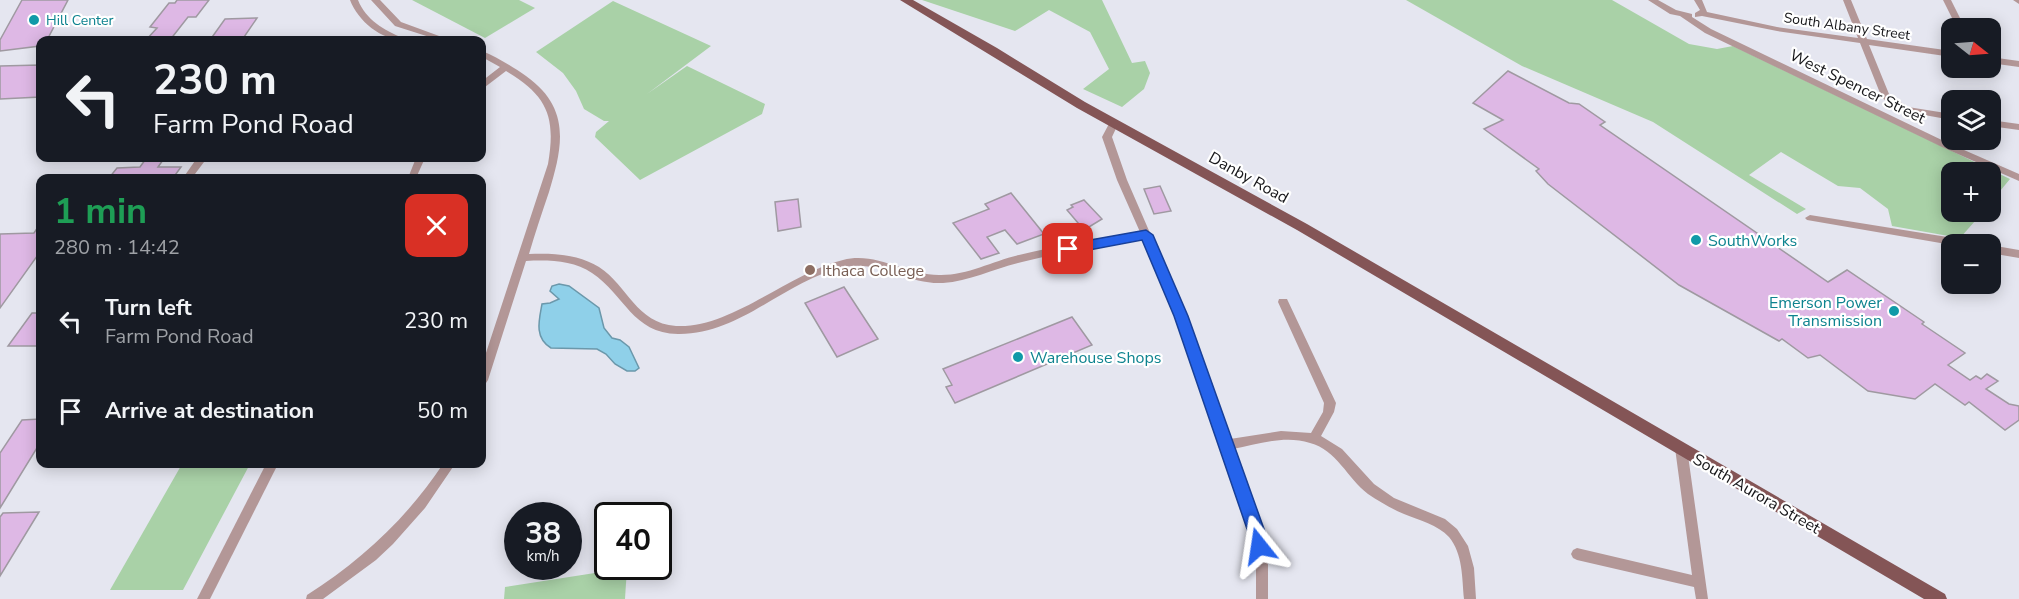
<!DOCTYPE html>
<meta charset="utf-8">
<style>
body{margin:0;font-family:"Nunito Sans",sans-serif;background:#242831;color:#f1f3f6;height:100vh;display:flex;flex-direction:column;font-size:22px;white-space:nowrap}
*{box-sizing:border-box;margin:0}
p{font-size:20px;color:#9ea1a6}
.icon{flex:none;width:33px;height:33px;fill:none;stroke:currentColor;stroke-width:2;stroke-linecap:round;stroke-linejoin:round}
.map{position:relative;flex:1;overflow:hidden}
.side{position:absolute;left:36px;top:174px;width:450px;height:294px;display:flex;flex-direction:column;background:#171b24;border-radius:12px;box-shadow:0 3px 15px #0003}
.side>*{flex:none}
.hud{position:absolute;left:36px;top:36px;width:450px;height:126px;border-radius:12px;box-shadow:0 3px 15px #0003;background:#171b24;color:#f1f3f6;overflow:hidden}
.needle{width:39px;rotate:107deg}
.fabs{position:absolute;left:1941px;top:18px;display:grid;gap:12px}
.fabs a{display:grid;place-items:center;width:60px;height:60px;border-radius:12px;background:#171b24;box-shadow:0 3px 15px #0003;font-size:30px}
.speed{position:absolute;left:504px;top:502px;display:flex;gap:12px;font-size:30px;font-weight:700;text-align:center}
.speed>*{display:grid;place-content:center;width:78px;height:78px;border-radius:50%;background:#171b24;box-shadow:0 3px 15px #0003;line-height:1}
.speed small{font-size:15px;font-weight:400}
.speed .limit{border:3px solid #111;border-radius:9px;background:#fff;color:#111}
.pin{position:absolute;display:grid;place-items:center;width:51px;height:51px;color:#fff;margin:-26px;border-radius:12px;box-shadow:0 3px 9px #0006}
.me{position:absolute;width:66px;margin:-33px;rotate:345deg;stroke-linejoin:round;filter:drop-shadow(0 0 4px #0008)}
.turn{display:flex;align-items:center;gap:21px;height:126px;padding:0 18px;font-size:27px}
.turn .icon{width:78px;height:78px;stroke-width:2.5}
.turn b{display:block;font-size:42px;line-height:51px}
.round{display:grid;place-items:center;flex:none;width:63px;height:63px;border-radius:12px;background:#242831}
.head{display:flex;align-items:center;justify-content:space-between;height:102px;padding:0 18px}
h1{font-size:36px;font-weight:700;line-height:45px;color:#1e9e55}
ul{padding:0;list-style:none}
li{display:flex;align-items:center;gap:18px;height:90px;padding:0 18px}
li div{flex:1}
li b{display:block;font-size:22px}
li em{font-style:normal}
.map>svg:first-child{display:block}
.green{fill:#a9d1a7}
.water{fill:#8fd0e9;stroke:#6b98ab;stroke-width:1.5}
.building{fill:#deb8e5;stroke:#9f99a1;stroke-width:1.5}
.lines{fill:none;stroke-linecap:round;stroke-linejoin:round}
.minor{fill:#b39797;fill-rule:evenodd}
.major{fill:#845556;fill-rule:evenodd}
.route{fill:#2563eb;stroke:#184099;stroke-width:1.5}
.culture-dot{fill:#0f9aa8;stroke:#fff;stroke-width:2}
.education-dot{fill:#8d6e63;stroke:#fff;stroke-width:2}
.labels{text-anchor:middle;stroke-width:4.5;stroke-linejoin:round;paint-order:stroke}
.far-culture-label{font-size:14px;fill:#0d838f;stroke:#fff;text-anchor:start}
.far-street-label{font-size:14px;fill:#161619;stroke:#fff}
.street-label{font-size:16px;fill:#161619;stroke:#fff}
.culture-label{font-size:16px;fill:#0d838f;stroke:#fff;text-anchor:start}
.education-label{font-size:16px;fill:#785e54;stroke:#fff;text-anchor:start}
</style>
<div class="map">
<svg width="2019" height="599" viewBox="0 0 2019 599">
<rect width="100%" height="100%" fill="#e5e6f0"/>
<g class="green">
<polygon points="412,0 519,0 535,8 485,38"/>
<polygon points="922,0 1102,0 1132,63 1145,61 1150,73 1144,89 1122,107 1083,89 1109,69 1090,32 1049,10 1015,31"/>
<polygon points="1406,0 1612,0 1689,44 1717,49 1733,46 2010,179 1991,202 1990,172 1952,172 1952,212 1983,212 1960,238 1892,226 1888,209 1860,188 1838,186 1781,152 1749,175 1806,209 1797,214 1653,122 1522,66"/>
<polygon points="613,1 711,46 647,94 687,66 765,104 762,114 640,180 595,137 596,132 609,121 604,121 584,109 576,91 563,73 536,52"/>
<polygon points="182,464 250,464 183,590 110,590"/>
<polygon points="627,568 625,599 504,599 505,587"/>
</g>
<path class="water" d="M559 284 569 286 599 308 604 328 612 338 620 340 629 347 639 368 635 371H627L615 364 606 354 597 349 551 348C534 338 539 320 542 304L550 303 559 299 550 291 552 286Z"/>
<g class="building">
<polygon points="22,0 68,0 47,40 40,40 40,46 0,51 0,40"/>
<polygon points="177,0 209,0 196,17 188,17 170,40 146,40 157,28 150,27 169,3 175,3"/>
<polygon points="257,18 242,40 210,40 225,19"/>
<polygon points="40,65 40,97 0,99 0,66"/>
<polygon points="1508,71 1569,103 1579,104 1605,122 1600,125 1828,282 1847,270 1924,322 1922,324 1965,353 1948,365 1970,380 1976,376 1981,379 1987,374 1998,381 1986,389 2009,404 2019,406 2019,420 2005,430 1969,402 1965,405 1935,384 1915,399 1868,391 1820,355 1808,358 1782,339 1779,341 1679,285 1548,184 1536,171 1539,169 1484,129 1503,120 1473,103"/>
<polygon points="145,160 163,160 158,167 181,167 173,178 109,178 117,168 140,167"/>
<polygon points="1160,186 1171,211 1154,214 1144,189"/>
<polygon points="1011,193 1044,234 1017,244 1005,230 987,237 999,253 981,259 953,223 989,209 985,204"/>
<polygon points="798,199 801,227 778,231 775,202"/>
<polygon points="1084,200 1102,219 1084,230 1067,210 1073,207 1071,205"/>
<polygon points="40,224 40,252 0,308 0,234 34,233"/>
<polygon points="844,287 878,339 837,357 805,303"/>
<polygon points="32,313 40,313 40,346 8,346"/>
<polygon points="1072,317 1092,345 955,403 946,387 952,385 943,369"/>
<polygon points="40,419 40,443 0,508 0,453 22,420"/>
<polygon points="39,512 0,576 0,517 3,513"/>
</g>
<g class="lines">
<g class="minor">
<path d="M350 0H358C366 20 384 30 403 38L404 40C381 40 358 21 350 0Z"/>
<polygon points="371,0 380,0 401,22 450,40 439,40 395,26"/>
<polygon points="1648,0 1658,0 1676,10 1692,14 1692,17 1711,29 1948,143 2019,174 2019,181 1942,147 1705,33 1680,16 1670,14"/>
<polygon points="1694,0 1702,0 1707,12 1777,27 1858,38 1843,0 1851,0 1867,39 1952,51 1952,57 1869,45 1889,94 1908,107 1952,114 1952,120 1902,111 1882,98 1860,43 1777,31 1702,16 1695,17 1695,13 1700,10"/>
<polygon points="1943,0 1951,0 1965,28 1957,28"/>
<polygon points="2013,0 2019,0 2019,4"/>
<path d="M482 51C497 57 513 67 526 76 571 108 563 146 549 192 542 213 535 233 529 254 552 253 578 254 599 267 628 286 636 323 676 326 731 329 789 273 843 260 877 251 907 276 941 275 968 275 993 261 1019 255 1059 245 1100 239 1140 232L1117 180 1102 137 1111 120H1117L1119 122 1112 137 1127 180 1186 316 1230 439 1281 431 1311 433 1323 412 1324 403 1278 302 1279 299H1287L1336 403 1334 412 1321 436 1342 449 1374 484 1394 498 1445 519 1457 529 1468 546 1474 568 1476 599H1464C1462 578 1463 554 1449 537 1438 525 1419 520 1404 514 1392 509 1380 502 1368 494 1347 478 1337 450 1310 443 1285 435 1258 444 1233 449L1261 529 1268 565V599H1256V565L1249 529 1176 316 1143 239C1102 246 1062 252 1022 262 996 268 970 281 943 283 909 285 879 260 845 267 786 279 741 335 678 334 632 333 625 295 592 273 573 260 548 260 526 261L488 380 486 383 482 384V365L548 164C556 117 548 96 506 71L485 87 482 88V81L500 67 482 57Z"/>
<polygon points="1990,57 2019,61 2019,67 1990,63"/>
<polygon points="1990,120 2019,124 2019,130 1990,126"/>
<polygon points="197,158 207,158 192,178 183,178"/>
<polygon points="416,158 425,158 416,178 408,178"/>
<polygon points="1810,215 1966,240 1971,244 1952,245 1807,220 1805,218"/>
<polygon points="1990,245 2019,250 2019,258 1990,253"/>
<polygon points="1681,443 1685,445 1687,448 1708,599 1696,599 1694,587 1577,560 1573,558 1571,554 1573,550 1577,548 1692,575 1675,448 1677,445"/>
<polygon points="266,464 278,464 210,599 197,599"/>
<path d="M443 464H455L425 508 393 544 376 560 323 599H306L307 595C362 560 407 518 443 464Z"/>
</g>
<polygon class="major" points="900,0 913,0 997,48 1085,102 1307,224 1945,594 1947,599 1924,599 1297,230 1077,108"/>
</g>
<polygon class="route" points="1146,230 1153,235 1188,316 1264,529 1268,546 1265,552 1259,554 1254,552 1247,529 1174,316 1142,240 1068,254 1062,249 1068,244"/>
<g class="culture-dot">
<circle cx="34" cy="20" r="6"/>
<circle cx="1696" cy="240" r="6"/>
<circle cx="1894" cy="311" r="6"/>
<circle cx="1018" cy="357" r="6"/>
</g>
<circle class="education-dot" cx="810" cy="270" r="6"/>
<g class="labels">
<g class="far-culture-label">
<text x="46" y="25">Hill Center</text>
</g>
<g class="far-street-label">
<text transform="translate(1847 26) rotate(8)" y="5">South Albany Street</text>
</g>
<g class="street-label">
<text transform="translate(1858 86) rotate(26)" y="6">West Spencer Street</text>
<text transform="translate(1249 177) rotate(29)" y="6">Danby Road</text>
<text transform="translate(1757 493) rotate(30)" y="6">South Aurora Street</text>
</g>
<g class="culture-label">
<text x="1708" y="246">SouthWorks</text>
<text x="1882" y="308" text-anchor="end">Emerson Power<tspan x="1882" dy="18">Transmission</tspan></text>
<text x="1030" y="363">Warehouse Shops</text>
</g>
<g class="education-label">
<text x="822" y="276">Ithaca College</text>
</g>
</g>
</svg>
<div class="fabs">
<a><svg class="needle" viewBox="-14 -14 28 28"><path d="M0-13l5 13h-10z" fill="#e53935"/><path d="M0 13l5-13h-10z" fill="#9ea1a6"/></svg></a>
<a><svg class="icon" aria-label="layers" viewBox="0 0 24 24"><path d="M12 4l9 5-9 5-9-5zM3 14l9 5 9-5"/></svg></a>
<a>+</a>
<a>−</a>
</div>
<div class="speed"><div>38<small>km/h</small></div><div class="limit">40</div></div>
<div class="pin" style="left:1068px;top:249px;background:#d93025"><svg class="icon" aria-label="arrive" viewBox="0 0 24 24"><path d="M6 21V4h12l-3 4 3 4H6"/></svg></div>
<svg class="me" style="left:1259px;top:546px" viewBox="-20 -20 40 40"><path d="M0-17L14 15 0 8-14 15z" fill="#2563eb" stroke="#fff" stroke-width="4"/></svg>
<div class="hud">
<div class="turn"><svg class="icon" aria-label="left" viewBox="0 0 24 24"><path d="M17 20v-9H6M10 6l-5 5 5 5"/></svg><div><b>230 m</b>Farm Pond Road</div></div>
</div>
<section class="side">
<div class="head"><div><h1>1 min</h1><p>280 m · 14:42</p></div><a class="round" style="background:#d93025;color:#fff"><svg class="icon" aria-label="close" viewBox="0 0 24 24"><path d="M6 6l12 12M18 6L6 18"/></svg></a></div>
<ul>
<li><svg class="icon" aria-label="left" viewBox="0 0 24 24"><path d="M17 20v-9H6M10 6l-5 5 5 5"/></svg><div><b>Turn left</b><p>Farm Pond Road</p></div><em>230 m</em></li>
<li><svg class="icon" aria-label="arrive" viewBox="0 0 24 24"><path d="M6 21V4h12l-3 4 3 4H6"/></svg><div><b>Arrive at destination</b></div><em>50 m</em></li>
</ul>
</section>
</div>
